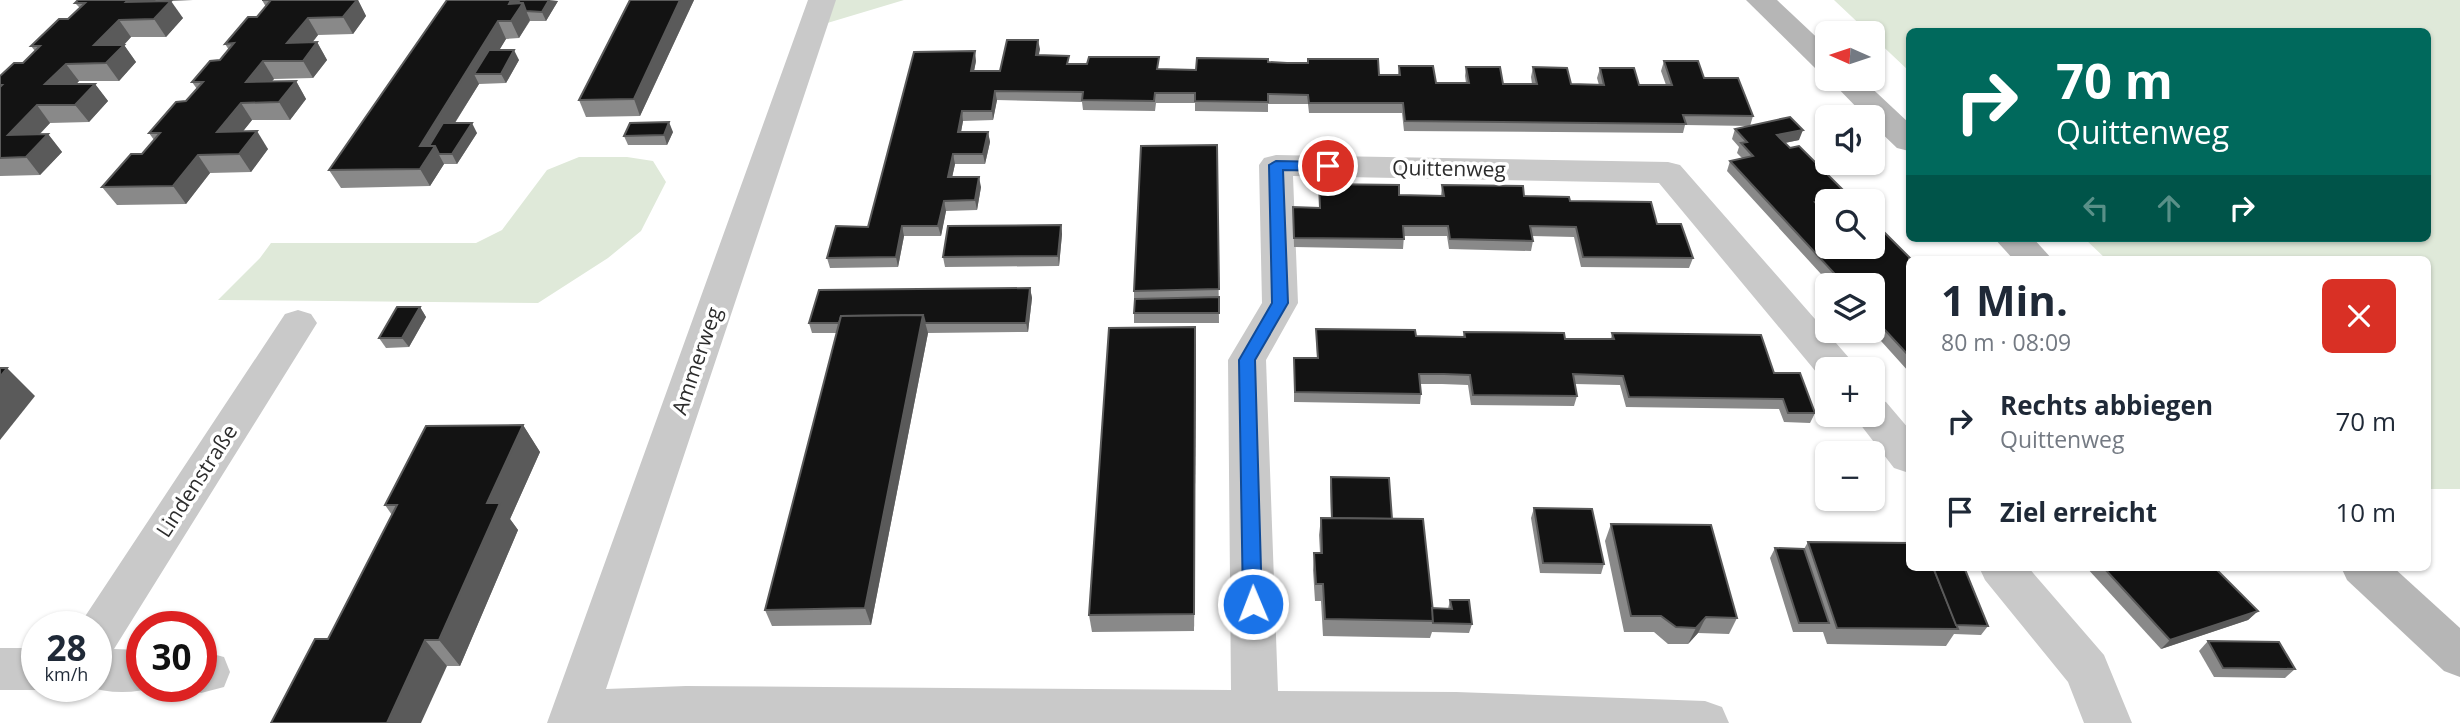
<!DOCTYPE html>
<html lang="de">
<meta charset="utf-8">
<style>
body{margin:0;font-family:"Open Sans",sans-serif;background:#f6f6f7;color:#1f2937;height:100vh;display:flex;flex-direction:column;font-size:26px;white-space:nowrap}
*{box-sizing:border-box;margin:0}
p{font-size:23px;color:#747a83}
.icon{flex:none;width:38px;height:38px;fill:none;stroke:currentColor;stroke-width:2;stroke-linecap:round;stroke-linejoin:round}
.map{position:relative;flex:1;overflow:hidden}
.panel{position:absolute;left:1906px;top:256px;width:525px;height:315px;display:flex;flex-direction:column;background:#fff;border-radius:10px;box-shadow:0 2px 5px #0004}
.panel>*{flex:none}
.banner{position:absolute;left:1906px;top:28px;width:525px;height:214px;border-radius:10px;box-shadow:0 2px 5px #0004;background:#00695c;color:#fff;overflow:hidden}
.needle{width:46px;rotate:273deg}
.tools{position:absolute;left:1815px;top:21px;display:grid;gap:14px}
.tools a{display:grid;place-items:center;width:70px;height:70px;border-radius:10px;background:#fff;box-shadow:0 2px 5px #0004;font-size:35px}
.speed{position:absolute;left:21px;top:611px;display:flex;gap:14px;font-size:35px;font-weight:700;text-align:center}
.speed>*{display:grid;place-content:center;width:91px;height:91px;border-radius:50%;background:#fff;box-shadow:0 2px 5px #0004;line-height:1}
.speed small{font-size:18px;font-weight:400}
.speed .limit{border:10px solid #d22;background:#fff;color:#111}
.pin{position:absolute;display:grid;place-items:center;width:60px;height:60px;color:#fff;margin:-30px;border:4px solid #fff;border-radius:50%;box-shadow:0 2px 7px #0007}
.me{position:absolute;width:77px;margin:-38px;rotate:359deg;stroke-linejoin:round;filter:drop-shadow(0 0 5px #0008)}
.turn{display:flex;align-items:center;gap:24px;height:147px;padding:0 35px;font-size:32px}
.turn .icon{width:91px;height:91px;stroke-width:2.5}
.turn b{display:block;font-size:49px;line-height:60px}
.lanes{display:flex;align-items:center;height:66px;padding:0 35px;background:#0003;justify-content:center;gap:35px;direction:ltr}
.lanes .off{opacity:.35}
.round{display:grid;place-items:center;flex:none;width:74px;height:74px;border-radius:10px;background:#f6f6f7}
.summary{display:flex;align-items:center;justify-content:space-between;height:119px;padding:0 35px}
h1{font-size:42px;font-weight:700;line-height:52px}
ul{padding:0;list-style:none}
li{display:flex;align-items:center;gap:21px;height:91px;padding:0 35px}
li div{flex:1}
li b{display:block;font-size:26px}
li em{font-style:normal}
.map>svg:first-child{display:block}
.green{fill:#dfe9d9}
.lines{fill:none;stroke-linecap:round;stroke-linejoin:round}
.street{fill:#c9c9c9;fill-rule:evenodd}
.secondary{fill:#b6b6b6;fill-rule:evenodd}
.wall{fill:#898989}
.shaded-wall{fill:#5a5a5a}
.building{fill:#131313;stroke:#5a5a5a;stroke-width:2}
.route{fill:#1a73e8;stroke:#114b97;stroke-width:2}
.labels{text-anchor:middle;stroke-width:7;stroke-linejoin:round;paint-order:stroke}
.street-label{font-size:21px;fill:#2c2c2c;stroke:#fff}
</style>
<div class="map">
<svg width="2460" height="723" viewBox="0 0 2460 723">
<rect width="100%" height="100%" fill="#fff"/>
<g class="green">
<polygon points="822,0 904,0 824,24"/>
<polygon points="1834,0 2460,0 2460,489 2427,489 2427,259 2106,259 2084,238 2427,238 2427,32 1909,32 1909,71 1873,37 1872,33 1869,33"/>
<polygon points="579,157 627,157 653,161 666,182 641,231 608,258 538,303 218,300 260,258 271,243 476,243 502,230 547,170"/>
</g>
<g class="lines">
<g class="street">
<polygon points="808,0 836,0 606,689 686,686 1231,690 1228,360 1262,303 1259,165 1264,158 1276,155 1668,162 1680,165 1850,359 1855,369 1827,369 1827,380 1822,379 1659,183 1293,176 1298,303 1266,360 1278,691 1456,692 1705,701 1722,707 1729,723 547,723"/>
<path d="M298 310 311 314 317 323 114 649 142 650V686H158C136 694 108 694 86 686H96V626H79L80 624 285 314Z"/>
<polygon points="1872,398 1886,402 1909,429 1909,473 1894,468 1853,415 1872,415"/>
<polygon points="1979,567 2028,567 2104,655 2132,723 2084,723 2068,682 1985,580"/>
<polygon points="0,648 37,648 37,686 47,686 37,690 0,690"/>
<polygon points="201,651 224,657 230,672 224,687 201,693 184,686 201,686"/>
</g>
<g class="secondary">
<polygon points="1746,0 1777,0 1827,47 1827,72 1816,69"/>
<polygon points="1829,79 1862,79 1909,123 1909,151 1897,148 1872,124 1872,117 1866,117"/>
<polygon points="1994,238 2033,238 2052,259 2013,259"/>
<polygon points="2341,567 2393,567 2460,628 2460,677 2444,671 2347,580"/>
</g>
</g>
<g class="wall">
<polygon points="78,0 193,0 155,2 183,18 166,37 131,37 124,45 136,62 119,81 79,81 76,84 95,84 108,101 89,122 50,123 40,134 48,134 62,152 40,175 0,176 0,76 23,63 35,51 31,46 68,19 80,8 75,3"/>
<polygon points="262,0 358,0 366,16 353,34 318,35 312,43 317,42 327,60 313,78 274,79 271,81 296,81 306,99 290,120 252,120 243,131 268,149 251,172 210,173 186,204 117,205 102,187 142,154 154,140 149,133 186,101 197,89 192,82 220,60 229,50 225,44 257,17 266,7"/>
<polygon points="447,0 558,1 546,21 530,21 519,38 506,39 499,50 519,60 506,83 479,84 455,123 477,133 457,164 444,164 430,186 341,188 329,170"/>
<polygon points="630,0 694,0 640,116 586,117 579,100"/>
<polygon points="1040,49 1038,55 1070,64 1159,69 1196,70 1268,62 1379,75 1398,75 1399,66 1436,83 1466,83 1465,76 1466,67 1503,84 1532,84 1531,77 1533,67 1571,84 1599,85 1597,78 1600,68 1639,85 1666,85 1661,71 1664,61 1704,78 1753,116 1750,126 1685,125 1683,133 1404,131 1402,113 1309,113 1308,104 1268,104 1268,112 1195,111 1195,103 1156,103 1155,111 1083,110 1082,102 997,100 993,120 963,121 961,132 988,132 990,142 985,164 955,164 952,177 981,187 977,210 946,211 941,236 904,236 898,267 830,268 827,258 868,227 976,61 974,71 1000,71"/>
<polygon points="1735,129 1799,140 1785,143 1827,201 1827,209 1822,210 1827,247 1909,259 1909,372 1872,331 1872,285 1831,285 1727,171 1730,161 1742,158 1737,153 1739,147 1732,139"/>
<polygon points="673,132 667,145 628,145 624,136"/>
<polygon points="1217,145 1219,323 1134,323 1134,291"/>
<polygon points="1319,184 1399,195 1441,196 1442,185 1570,201 1657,224 1693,258 1689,268 1581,267 1574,237 1532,236 1533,241 1531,251 1449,249 1447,236 1404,236 1403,249 1294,247 1293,207 1319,208"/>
<polygon points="1061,225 1062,234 1059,266 945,267 943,257"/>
<polygon points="1030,288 1032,298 1028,332 928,333 871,625 772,626 765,610 837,333 812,333 809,323"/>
<polygon points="420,307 426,317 409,347 386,348 379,338"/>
<polygon points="1316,329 1416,336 1463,337 1464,332 1565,339 1611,339 1612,333 1774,373 1815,413 1810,423 1784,422 1779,409 1626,407 1620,385 1575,384 1577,396 1574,406 1471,405 1468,385 1442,384 1420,384 1421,394 1420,404 1294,402 1294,358 1317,358"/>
<polygon points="1196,345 1194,631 1092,632 1089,615"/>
<polygon points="523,425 540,452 510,519 518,530 460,666 447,666 328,639 392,515 385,505"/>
<polygon points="1331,477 1392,519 1432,608 1448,609 1450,600 1472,624 1469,633 1432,632 1430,638 1323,636 1321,601 1315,601 1313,570 1314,553 1320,553 1319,535 1321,518 1331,518 1330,487"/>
<polygon points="1534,508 1604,564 1601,574 1540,573 1531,518"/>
<polygon points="1611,524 1737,618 1729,634 1698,633 1688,644 1668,644 1654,632 1624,632 1605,541"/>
<polygon points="1808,542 1988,626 1981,635 1954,634 1946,646 1827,644 1823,632 1793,632 1770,558 1775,548 1804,549"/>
<polygon points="2086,567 2214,567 2258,611 2248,620 2161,649"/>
<polygon points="2208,641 2295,669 2285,678 2214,677 2199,651"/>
</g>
<g class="shaded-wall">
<polygon points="128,0 155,0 156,1 138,19 126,2"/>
<polygon points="357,0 358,0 366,16 353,34 343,17"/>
<polygon points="511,0 530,0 525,8 530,20 519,38 511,21 509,4"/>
<polygon points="549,0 558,1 546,21 542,12"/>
<polygon points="680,0 694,0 640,116 634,99"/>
<polygon points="171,1 183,18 166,37 154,19"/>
<polygon points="308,18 318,35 298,60 287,43"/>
<polygon points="119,20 131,37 107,63 94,45"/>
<polygon points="498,21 506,39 485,74 474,74 479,84 437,151 444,164 430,186 420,169 420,146"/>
<polygon points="1038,40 1040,49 1037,65 1036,55"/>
<polygon points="317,42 327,60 313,78 303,61"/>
<polygon points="124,45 136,62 119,81 106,63"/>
<polygon points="514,50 519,60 506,83 501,74"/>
<polygon points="975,51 976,61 972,81 971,71"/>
<polygon points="263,61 274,79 257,99 246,82"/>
<polygon points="66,64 79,81 59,102 45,84"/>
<polygon points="296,81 306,99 290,120 279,102"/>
<polygon points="95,84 108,101 89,122 75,105"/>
<polygon points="995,91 997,100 993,120 992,111"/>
<polygon points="241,103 252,120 229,149 217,132"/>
<polygon points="37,105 50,123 22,152 8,135"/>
<polygon points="962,111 963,121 959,142 958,132"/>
<polygon points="669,122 673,132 667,145 664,135"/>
<polygon points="472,123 477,133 457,164 452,154"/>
<polygon points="1803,130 1799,140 1774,145 1777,135"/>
<polygon points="257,131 268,149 251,172 239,154"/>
<polygon points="988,132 990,142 985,164 983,154"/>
<polygon points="48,134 62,152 40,175 26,157"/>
<polygon points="953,154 955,164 950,187 948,177"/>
<polygon points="198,155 210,173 186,204 173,186"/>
<polygon points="979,177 981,187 977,210 975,200"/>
<polygon points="1848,195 1845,201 1827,201 1827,209 1811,212 1815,202"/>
<polygon points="944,201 946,211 941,236 938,226"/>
<polygon points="1061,225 1062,234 1059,266 1058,256"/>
<polygon points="902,226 904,236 898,267 896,257"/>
<polygon points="1030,288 1032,298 1028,332 1026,323"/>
<polygon points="420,307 426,317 409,347 402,338"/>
<polygon points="923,315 928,333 871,625 865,608"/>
<polygon points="1195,327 1196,345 1194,631 1194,614"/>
<polygon points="7,368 35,396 0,440 0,377"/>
<polygon points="523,425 540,452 510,519 518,530 460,666 439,640 487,503"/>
<polygon points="2258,611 2248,620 2161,649 2170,640"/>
<polygon points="1706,617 1698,633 1688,644 1696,628"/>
<polygon points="425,640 447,666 421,723 387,723"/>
</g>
<g class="building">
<polygon points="78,0 128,0 126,2 171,1 154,19 119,20 94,45 124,45 106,63 66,64 45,84 95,84 75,105 37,105 8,135 48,134 26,157 0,158 0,87 2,85 0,85 0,76 14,63 23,63 40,46 31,46 59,19 68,19 85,3 75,3"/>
<polygon points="262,0 357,0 343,17 308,18 287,43 317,42 303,61 263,61 246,82 296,81 279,102 241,103 217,132 257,131 239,154 198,155 173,186 102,187 131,154 142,154 160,133 149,133 176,102 186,101 203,82 192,82 210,61 220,60 234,43 225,44 248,17 257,17 271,0"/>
<polygon points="447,0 511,0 509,4 523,3 511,21 498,21 420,146 435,146 420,169 329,170"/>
<polygon points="520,0 549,0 542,12 526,11 523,3 517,3"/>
<polygon points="630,0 680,0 634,99 579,100"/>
<polygon points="1007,40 1038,40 1036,55 1069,56 1067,64 1087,64 1089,57 1159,57 1157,69 1196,70 1197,58 1268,59 1268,62 1287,63 1308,63 1308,59 1378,59 1379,75 1400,75 1399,66 1433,66 1436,83 1469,83 1466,67 1500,67 1503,84 1537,84 1533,67 1567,68 1571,84 1604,85 1600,68 1634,68 1639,85 1672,85 1664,61 1698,61 1704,78 1738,78 1753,116 1683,115 1686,124 1405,121 1403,103 1309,103 1308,95 1268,94 1268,102 1195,101 1195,93 1155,93 1154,101 1082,100 1083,92 995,91 992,111 962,111 958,132 988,132 983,154 953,154 948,177 979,177 975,200 944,201 938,226 902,226 896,257 827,258 836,226 868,227 914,52 975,51 971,71 1000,71"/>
<polygon points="489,50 514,50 501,74 474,74"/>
<polygon points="1790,117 1803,130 1777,135 1790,148 1799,146 1848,195 1815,202 1827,215 1827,247 1872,247 1872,223 1875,223 1911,259 1909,259 1909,356 1872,316 1872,285 1845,285 1730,161 1753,156 1741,143 1747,142 1735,129"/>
<polygon points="669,122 664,135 624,136 630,123"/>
<polygon points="443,123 472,123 452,154 439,154 435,146 429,146"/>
<polygon points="1217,145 1219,289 1134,291 1141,146"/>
<polygon points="1319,184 1399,185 1399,195 1444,196 1442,185 1523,186 1524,196 1569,197 1570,201 1651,202 1657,224 1681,224 1693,258 1583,257 1576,227 1530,226 1533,241 1450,239 1448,226 1403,226 1404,239 1294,238 1293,207 1320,208"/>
<polygon points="1061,225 1058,256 943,257 948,226"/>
<polygon points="1030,288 1026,323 925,323 923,315 841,316 839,323 809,323 819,290"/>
<polygon points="1219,297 1219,313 1134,313 1135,299"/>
<polygon points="397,307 420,307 402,338 379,338"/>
<polygon points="923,315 865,608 765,610 841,316"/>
<polygon points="1195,327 1194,614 1089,615 1109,328"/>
<polygon points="1316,329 1415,330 1416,336 1465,337 1464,332 1564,333 1565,339 1614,339 1612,333 1761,335 1774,373 1800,373 1815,413 1788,413 1783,399 1629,397 1623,376 1573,374 1577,396 1473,395 1470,375 1444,374 1419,374 1421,394 1295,392 1294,358 1318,358"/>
<polygon points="0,368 7,368 0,377"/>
<polygon points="523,425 487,503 500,503 439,640 425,640 387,723 271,723 315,639 328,639 397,505 385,505 426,426"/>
<polygon points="1331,477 1389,478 1392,519 1332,518"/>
<polygon points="1534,508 1592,509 1604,564 1543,563"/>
<polygon points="1321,518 1423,519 1434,621 1325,619 1323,584 1316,584 1314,553 1322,553"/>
<polygon points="1611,524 1711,525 1737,618 1706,617 1696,628 1676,627 1661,616 1631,616"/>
<polygon points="1808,542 1909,543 1909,567 1933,567 1958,629 1837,628"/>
<polygon points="1775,548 1804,549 1829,623 1799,623"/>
<polygon points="1933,567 1964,567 1988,626 1956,625"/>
<polygon points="2103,567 2214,567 2258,611 2170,640"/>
<polygon points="1450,600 1469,600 1472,624 1433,623 1432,608 1452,609"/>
<polygon points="2208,641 2279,642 2295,669 2223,668"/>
</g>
<polygon class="route" points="1276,161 1328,162 1335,166 1328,171 1283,170 1288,303 1255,360 1262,604 1259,610 1253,612 1246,610 1243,604 1239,360 1272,303 1269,165"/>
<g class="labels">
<g class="street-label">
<text transform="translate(1449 169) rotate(1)" y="7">Quittenweg</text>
<text transform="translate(697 361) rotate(-71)" y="7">Ammerweg</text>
<text transform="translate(197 481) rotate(-57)" y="7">Lindenstraße</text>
</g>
</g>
</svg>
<div class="tools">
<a><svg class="needle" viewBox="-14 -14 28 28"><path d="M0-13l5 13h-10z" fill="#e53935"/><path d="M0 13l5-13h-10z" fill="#747a83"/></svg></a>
<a><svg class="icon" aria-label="sound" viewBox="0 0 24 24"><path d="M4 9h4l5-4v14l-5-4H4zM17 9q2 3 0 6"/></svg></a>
<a><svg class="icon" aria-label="search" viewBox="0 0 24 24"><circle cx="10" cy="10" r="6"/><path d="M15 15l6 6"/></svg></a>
<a><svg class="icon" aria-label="layers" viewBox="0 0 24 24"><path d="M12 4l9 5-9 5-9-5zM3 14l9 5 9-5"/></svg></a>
<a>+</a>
<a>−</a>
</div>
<div class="speed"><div>28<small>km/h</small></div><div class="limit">30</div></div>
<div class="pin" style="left:1328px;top:166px;background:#d93025"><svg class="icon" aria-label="arrive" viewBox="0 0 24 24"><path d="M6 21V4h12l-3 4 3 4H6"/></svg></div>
<svg class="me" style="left:1253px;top:604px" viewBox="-20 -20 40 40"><circle r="17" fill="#1a73e8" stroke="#fff" stroke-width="3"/><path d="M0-11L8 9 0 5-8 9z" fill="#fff"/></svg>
<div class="banner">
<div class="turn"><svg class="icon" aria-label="right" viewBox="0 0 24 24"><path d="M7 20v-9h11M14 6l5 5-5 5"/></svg><div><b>70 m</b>Quittenweg</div></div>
<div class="lanes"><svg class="icon off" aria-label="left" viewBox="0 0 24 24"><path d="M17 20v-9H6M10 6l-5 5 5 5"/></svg><svg class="icon off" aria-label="ahead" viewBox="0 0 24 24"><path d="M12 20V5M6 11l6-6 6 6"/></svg><svg class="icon" aria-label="right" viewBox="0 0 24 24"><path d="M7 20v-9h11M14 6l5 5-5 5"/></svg></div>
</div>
<section class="panel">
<div class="summary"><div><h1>1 Min.</h1><p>80 m · 08:09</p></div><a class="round" style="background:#d93025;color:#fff"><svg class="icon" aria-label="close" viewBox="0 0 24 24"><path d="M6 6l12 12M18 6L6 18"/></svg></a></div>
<ul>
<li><svg class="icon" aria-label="right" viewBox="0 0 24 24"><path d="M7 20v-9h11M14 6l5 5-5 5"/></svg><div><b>Rechts abbiegen</b><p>Quittenweg</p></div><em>70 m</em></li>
<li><svg class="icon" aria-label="arrive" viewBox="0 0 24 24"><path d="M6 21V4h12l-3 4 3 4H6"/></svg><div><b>Ziel erreicht</b></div><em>10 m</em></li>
</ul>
</section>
</div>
